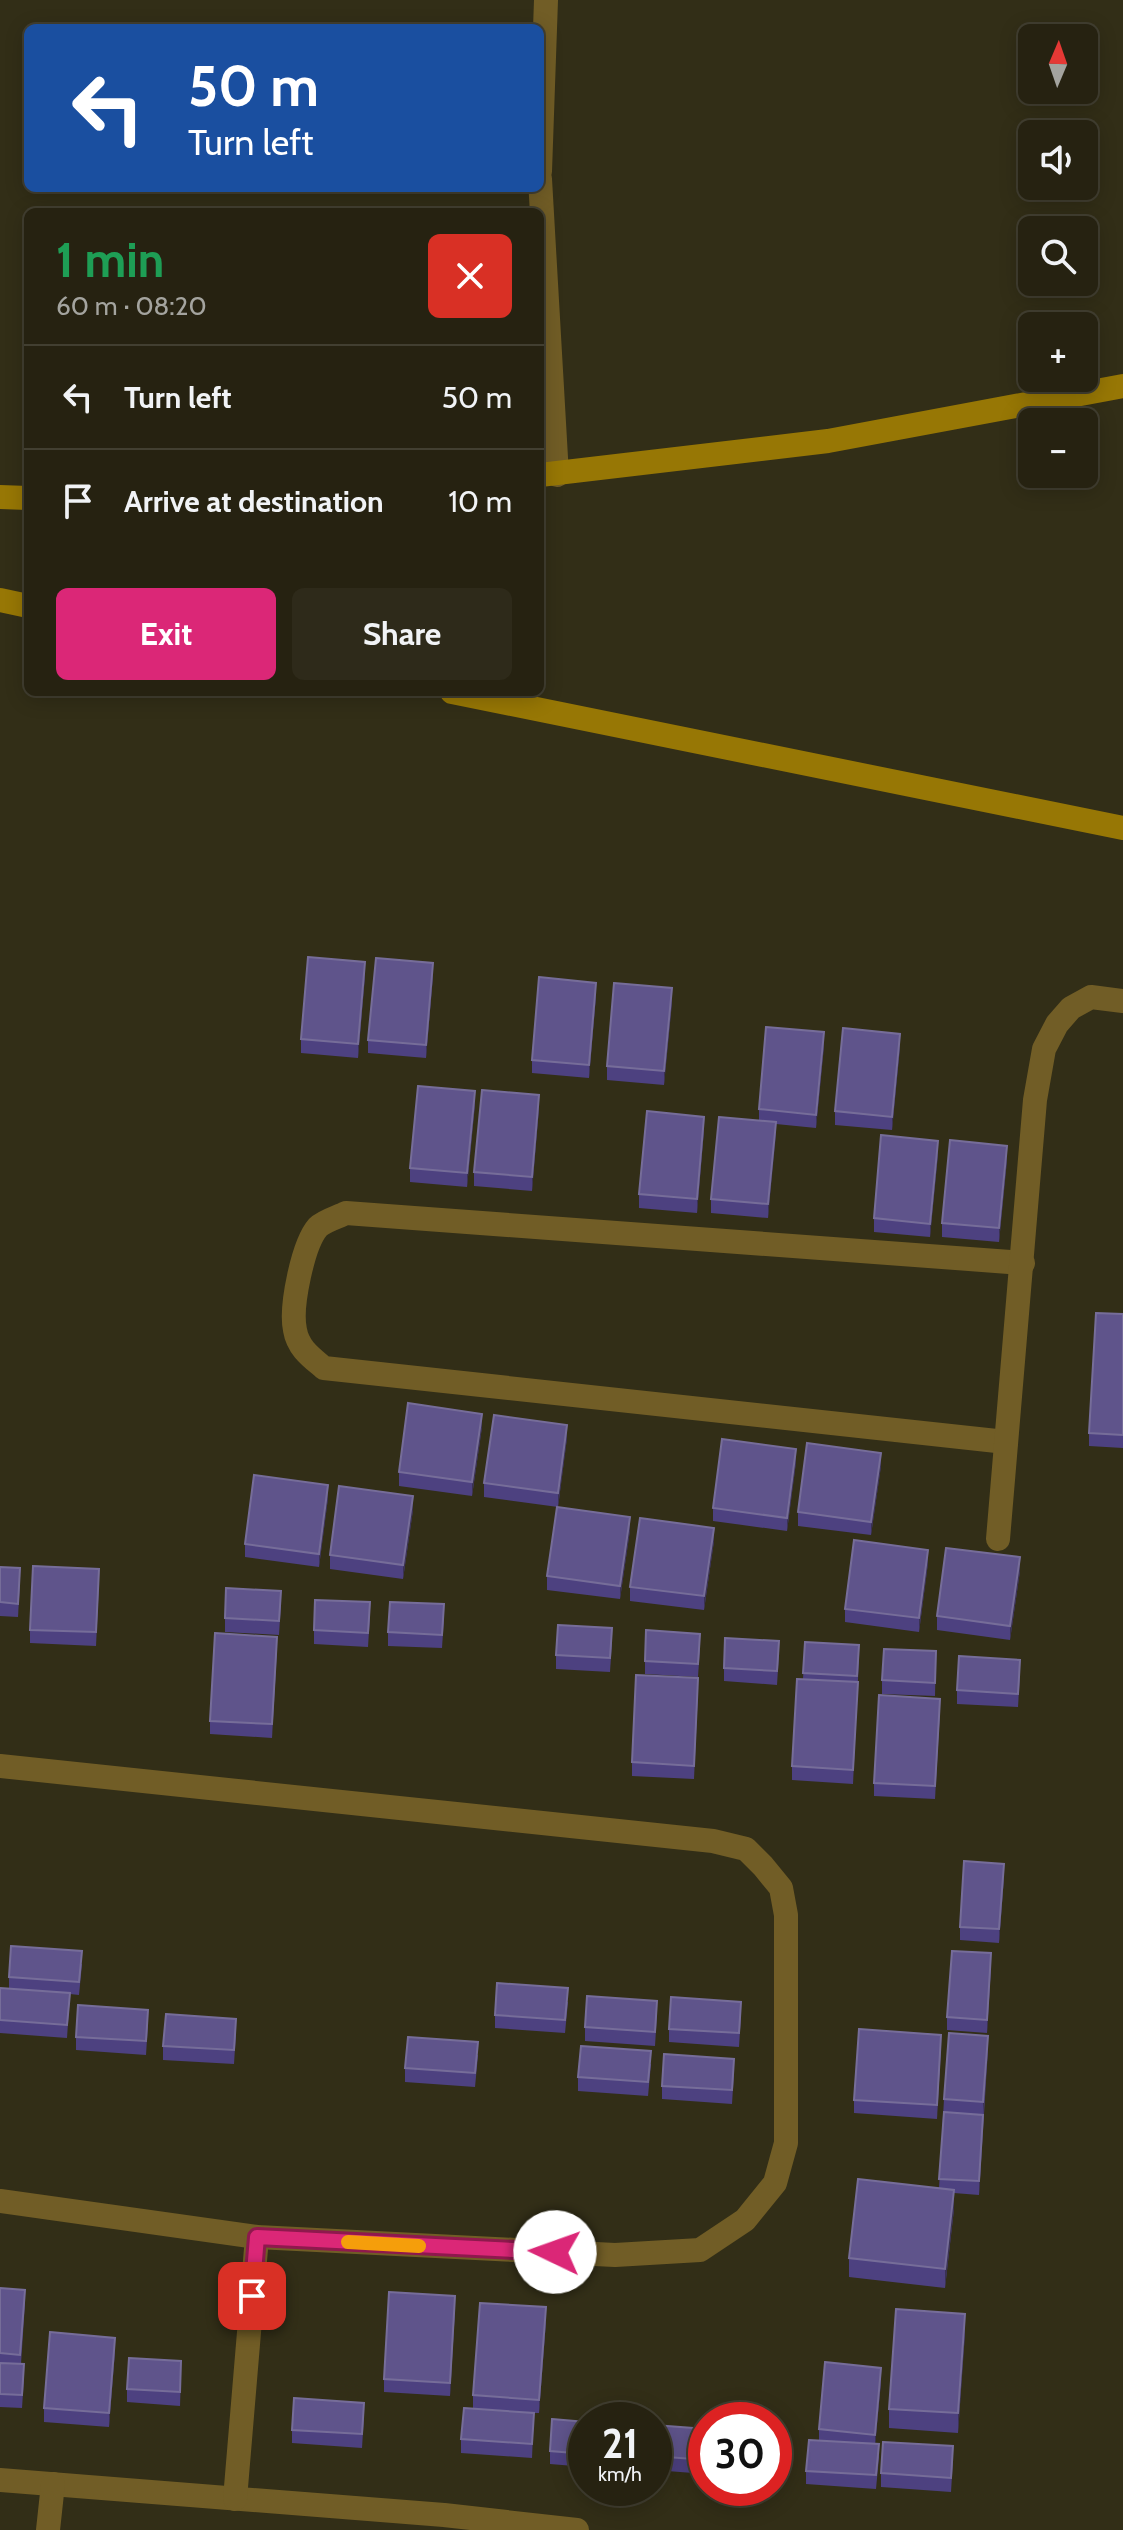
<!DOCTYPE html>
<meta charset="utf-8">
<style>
body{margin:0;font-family:Cabin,sans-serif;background:#2e2a1a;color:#f1f3f6;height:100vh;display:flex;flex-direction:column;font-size:30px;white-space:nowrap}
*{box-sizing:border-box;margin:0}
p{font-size:26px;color:#a4a49f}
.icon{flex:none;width:44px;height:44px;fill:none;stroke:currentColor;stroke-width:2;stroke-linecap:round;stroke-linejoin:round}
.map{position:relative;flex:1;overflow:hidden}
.sheet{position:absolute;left:24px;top:208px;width:520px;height:488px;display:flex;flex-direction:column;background:#262211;border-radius:12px;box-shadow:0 4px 20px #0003,0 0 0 2px #423f31}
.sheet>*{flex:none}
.hud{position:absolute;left:24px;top:24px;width:520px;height:168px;border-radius:12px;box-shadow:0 4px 20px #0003,0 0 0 2px #423f31;background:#1a4fa0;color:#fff;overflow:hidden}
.needle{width:52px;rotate:2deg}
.buttons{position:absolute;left:1018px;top:24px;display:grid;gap:16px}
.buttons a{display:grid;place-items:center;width:80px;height:80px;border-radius:12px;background:#262211;box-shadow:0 4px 20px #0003,0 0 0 2px #423f31;font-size:40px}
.speed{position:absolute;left:568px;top:2402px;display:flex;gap:16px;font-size:40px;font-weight:700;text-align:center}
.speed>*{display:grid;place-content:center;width:104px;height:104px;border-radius:50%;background:#262211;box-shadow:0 4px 20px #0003,0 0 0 2px #423f31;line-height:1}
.speed small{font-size:20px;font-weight:400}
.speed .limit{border:12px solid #d22;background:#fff;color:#111}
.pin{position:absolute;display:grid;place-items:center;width:68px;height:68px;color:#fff;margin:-34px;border-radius:16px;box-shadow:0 4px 12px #0006}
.me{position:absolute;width:88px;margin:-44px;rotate:273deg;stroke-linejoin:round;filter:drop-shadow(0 0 6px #0008)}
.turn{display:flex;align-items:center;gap:28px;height:168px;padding:0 32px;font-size:36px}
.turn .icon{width:104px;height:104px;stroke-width:2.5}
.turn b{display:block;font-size:56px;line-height:68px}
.round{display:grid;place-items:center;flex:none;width:84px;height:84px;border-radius:12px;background:#2e2a1a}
.summary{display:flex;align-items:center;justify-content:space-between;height:136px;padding:0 32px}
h1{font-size:48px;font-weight:700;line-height:60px;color:#1e9e55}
.cta{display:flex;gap:16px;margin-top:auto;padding:16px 32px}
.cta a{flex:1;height:92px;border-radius:12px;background:#db2777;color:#fff;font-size:32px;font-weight:700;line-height:92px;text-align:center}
.cta a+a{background:#2e2a1a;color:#f1f3f6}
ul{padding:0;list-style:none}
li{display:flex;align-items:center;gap:24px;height:104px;padding:0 32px;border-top:2px solid #423f31}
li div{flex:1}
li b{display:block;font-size:30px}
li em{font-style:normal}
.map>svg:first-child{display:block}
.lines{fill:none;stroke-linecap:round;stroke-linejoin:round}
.street{stroke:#715d26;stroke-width:24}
.secondary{stroke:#977705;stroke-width:24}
.wall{fill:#4d4180}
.shaded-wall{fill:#3a3252}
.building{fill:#5f548b;stroke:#766d99;stroke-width:2}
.route-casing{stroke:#8e194d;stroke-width:20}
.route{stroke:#db2777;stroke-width:14}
.slow{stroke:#f59e0b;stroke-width:14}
</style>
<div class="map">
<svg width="1123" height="2530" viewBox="0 0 1123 2530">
<rect width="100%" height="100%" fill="#322e17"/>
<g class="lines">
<g class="street">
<polyline points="540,171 546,0"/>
<polyline points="540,179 557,475"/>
<path d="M1006 1442 324 1368C311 1357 298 1348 295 1330 290 1307 303 1244 318 1227 324 1221 338 1217 346 1213L1023 1263"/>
<polyline points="998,1539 1035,1100 1044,1049 1057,1024 1071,1008 1091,997 1123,1001"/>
<polyline points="0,1766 713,1841 746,1849 763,1866 781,1888 786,1915 786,2143 775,2183 745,2220 700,2250 615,2255 257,2237 0,2201"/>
<polyline points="0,2480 444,2515 577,2530"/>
<polyline points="235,2499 257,2237"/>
<polyline points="48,2530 53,2484"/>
</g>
<g class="secondary">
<polyline points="540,475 828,441 1123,386"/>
<polyline points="0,497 28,498"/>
<polyline points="0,600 28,606"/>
<polyline points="452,692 1123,828"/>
</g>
</g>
<g class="wall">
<polygon points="365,976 358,1058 301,1053 301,1039"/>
<polygon points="433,976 426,1058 368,1053 368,1040"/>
<polygon points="596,996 589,1078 532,1073 532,1060"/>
<polygon points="672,1002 664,1085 607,1080 607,1066"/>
<polygon points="824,1046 816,1128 776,1124 768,1218 711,1213 711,1199 759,1120 759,1109"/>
<polygon points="900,1047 892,1130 835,1125 835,1111"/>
<polygon points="475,1104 467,1187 410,1182 410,1168"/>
<polygon points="539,1108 532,1191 474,1186 474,1172"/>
<polygon points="704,1130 697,1213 639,1208 639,1194"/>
<polygon points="938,1154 930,1237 874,1232 874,1218"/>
<polygon points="1007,1160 999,1242 942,1237 942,1223"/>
<polygon points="1123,1314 1123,1448 1089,1446 1089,1433"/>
<polygon points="482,1427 472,1496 399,1486 399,1472"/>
<polygon points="567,1438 558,1507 484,1497 484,1483"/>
<polygon points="796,1462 787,1531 713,1521 713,1508"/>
<polygon points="881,1466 871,1535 798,1526 798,1512"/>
<polygon points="328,1498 319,1567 245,1557 245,1544"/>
<polygon points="413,1510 403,1579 330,1569 330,1555"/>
<polygon points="630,1530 620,1599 547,1590 547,1576"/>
<polygon points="714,1541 704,1610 630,1601 630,1587"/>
<polygon points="928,1563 919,1632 845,1622 845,1609"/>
<polygon points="0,1567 20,1582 18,1617 0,1616"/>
<polygon points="1020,1571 1010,1640 937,1630 937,1616"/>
<polygon points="99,1583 96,1646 30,1643 30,1630"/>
<polygon points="281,1604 279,1635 225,1632 225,1618"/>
<polygon points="370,1616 368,1647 314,1644 314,1630"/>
<polygon points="444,1618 442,1648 388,1646 388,1632"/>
<polygon points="612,1642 610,1672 556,1669 556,1655"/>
<polygon points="805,1642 859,1659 853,1784 792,1780 792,1766 803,1679"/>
<polygon points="700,1647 698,1677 645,1674 645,1661"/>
<polygon points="277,1650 272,1738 210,1734 210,1721"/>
<polygon points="936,1651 935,1696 882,1694 882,1680"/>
<polygon points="779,1654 777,1685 724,1681 724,1668"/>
<polygon points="1020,1673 1018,1707 957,1704 957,1690"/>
<polygon points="698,1692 694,1779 632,1776 632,1762"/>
<polygon points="940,1712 935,1799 874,1796 874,1783"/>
<polygon points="1004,1877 999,1943 960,1940 960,1927"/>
<polygon points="82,1964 79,1995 70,1994 67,2038 0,2033 0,1988 9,1989 9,1977"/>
<polygon points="991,1967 987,2033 947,2030 947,2017"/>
<polygon points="568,2002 565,2033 495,2028 495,2015"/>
<polygon points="657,2014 655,2046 585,2041 585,2027"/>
<polygon points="741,2016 739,2047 669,2042 669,2029"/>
<polygon points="148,2024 146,2055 76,2050 76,2037"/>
<polygon points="236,2033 234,2064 163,2060 163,2046"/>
<polygon points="941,2048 937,2119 854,2113 854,2100"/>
<polygon points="988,2049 979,2195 954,2193 954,2209 945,2288 849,2277 849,2258 939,2188 944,2099"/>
<polygon points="478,2055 475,2087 405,2082 405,2068"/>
<polygon points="651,2064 648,2096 578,2091 578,2077"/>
<polygon points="734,2073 732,2104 662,2099 662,2086"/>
<polygon points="0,2288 25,2303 21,2364 24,2378 22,2408 0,2407"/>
<polygon points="455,2310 450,2396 384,2392 384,2379"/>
<polygon points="546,2321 539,2413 534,2413 532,2458 461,2453 461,2439 473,2408 473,2395"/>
<polygon points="965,2333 958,2433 889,2428 889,2409"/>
<polygon points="115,2351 109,2427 44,2422 44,2408"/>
<polygon points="181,2375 180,2406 127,2402 127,2389"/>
<polygon points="881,2382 875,2444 879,2457 876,2489 806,2484 806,2471 819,2440 819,2429"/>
<polygon points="364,2416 362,2448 292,2443 292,2430"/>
<polygon points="586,2422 586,2467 550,2464 550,2451"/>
<polygon points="654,2425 706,2429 706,2474 654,2470"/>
<polygon points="953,2460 951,2492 881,2487 881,2473"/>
</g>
<g class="shaded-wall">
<polygon points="365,962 365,976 358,1058 358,1044"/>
<polygon points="433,963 433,976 426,1058 426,1045"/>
<polygon points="596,983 596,996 589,1078 589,1065"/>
<polygon points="672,988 672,1002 664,1085 664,1071"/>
<polygon points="824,1032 824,1046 816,1128 816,1115"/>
<polygon points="900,1034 900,1047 892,1130 892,1117"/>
<polygon points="475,1091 475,1104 467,1187 467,1173"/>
<polygon points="539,1095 539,1108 532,1191 532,1177"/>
<polygon points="704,1117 704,1130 697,1213 697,1199"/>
<polygon points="776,1122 776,1135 768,1218 768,1204"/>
<polygon points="938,1141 938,1154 930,1237 930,1224"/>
<polygon points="1007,1146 1007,1160 999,1242 999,1228"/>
<polygon points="482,1414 482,1427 472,1496 472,1482"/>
<polygon points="567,1425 567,1438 558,1507 558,1493"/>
<polygon points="796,1449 796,1462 787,1531 787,1518"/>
<polygon points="881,1453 881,1466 871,1535 871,1522"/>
<polygon points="328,1485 328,1498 319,1567 319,1554"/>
<polygon points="413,1496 413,1510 403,1579 403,1565"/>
<polygon points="630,1517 630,1530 620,1599 620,1586"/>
<polygon points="714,1528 714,1541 704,1610 704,1596"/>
<polygon points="928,1550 928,1563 919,1632 919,1618"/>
<polygon points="1020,1557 1020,1571 1010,1640 1010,1626"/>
<polygon points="1004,1864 1004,1877 999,1943 999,1929"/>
<polygon points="991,1953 991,1967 987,2033 987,2020"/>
<polygon points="988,2036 988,2049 983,2116 983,2102"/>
<polygon points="983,2115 983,2129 979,2195 979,2181"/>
<polygon points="954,2190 954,2209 945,2288 945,2269"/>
<polygon points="455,2296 455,2310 450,2396 450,2383"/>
<polygon points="546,2307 546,2321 539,2413 539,2400"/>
<polygon points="965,2314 965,2333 958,2433 958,2413"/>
<polygon points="115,2338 115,2351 109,2427 109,2413"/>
<polygon points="881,2368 881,2382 875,2448 875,2435"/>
</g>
<g class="building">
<polygon points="308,957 365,962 358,1044 301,1039"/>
<polygon points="376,958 433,963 426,1045 368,1040"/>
<polygon points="539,977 596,983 589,1065 532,1060"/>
<polygon points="614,983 672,988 664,1071 607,1066"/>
<polygon points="766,1027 824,1032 816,1115 759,1109"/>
<polygon points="843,1028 900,1034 892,1117 835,1111"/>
<polygon points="418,1086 475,1091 467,1173 410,1168"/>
<polygon points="482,1090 539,1095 532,1177 474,1172"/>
<polygon points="647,1111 704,1117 697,1199 639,1194"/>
<polygon points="719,1117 776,1122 768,1204 711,1199"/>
<polygon points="881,1135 938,1141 930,1224 874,1218"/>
<polygon points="950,1140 1007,1146 999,1228 942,1223"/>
<polygon points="1096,1313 1123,1314 1123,1435 1089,1433"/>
<polygon points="408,1403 482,1414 472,1482 399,1472"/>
<polygon points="494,1415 567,1425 558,1493 484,1483"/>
<polygon points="722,1439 796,1449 787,1518 713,1508"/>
<polygon points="807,1443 881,1453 871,1522 798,1512"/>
<polygon points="254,1475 328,1485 319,1554 245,1544"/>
<polygon points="339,1486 413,1496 403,1565 330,1555"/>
<polygon points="557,1507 630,1517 620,1586 547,1576"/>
<polygon points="640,1518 714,1528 704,1596 630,1587"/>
<polygon points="854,1540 928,1550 919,1618 845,1609"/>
<polygon points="946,1548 1020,1557 1010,1626 937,1616"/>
<polygon points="33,1566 99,1569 96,1632 30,1630"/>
<polygon points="0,1567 20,1568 18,1604 0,1602"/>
<polygon points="226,1588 281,1591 279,1621 225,1618"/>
<polygon points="315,1600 370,1602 368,1633 314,1630"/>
<polygon points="390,1602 444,1604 442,1635 388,1632"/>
<polygon points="558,1625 612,1628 610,1658 556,1655"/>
<polygon points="646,1630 700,1634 698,1664 645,1661"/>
<polygon points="215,1633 277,1637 272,1724 210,1721"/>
<polygon points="725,1638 779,1641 777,1671 724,1668"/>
<polygon points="805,1642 859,1645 857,1676 803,1673"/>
<polygon points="884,1649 936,1651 935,1683 882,1680"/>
<polygon points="959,1656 1020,1660 1018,1694 957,1690"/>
<polygon points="636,1675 698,1678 694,1766 632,1762"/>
<polygon points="797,1679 858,1682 853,1770 792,1766"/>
<polygon points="879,1695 940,1699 935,1786 874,1783"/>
<polygon points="964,1861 1004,1864 999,1929 960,1927"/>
<polygon points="11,1946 82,1951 79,1982 9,1977"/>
<polygon points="952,1951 991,1953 987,2020 947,2017"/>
<polygon points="497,1983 568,1988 565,2020 495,2015"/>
<polygon points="0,1988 70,1993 67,2025 0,2020"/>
<polygon points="587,1996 657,2001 655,2032 585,2027"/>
<polygon points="671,1997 741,2002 739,2033 669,2029"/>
<polygon points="78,2005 148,2010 146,2041 76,2037"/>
<polygon points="166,2014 236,2019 234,2050 163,2046"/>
<polygon points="859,2029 941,2035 937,2105 854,2100"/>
<polygon points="949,2033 988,2036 983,2102 944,2099"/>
<polygon points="408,2037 478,2042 475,2073 405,2068"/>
<polygon points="581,2046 651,2051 648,2082 578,2077"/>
<polygon points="664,2054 734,2059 732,2090 662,2086"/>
<polygon points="944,2112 983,2115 979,2181 939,2179"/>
<polygon points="858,2179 954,2190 945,2269 849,2258"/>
<polygon points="0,2288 25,2290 20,2355 0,2353"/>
<polygon points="389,2292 455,2296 450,2383 384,2379"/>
<polygon points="480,2303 546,2307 539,2400 473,2395"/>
<polygon points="896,2309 965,2314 958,2413 889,2409"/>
<polygon points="50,2332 115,2338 109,2413 44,2408"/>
<polygon points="129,2358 181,2361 180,2392 127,2389"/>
<polygon points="825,2362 881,2368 875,2435 819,2429"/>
<polygon points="0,2363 24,2364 22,2395 0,2394"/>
<polygon points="294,2398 364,2403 362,2434 292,2430"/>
<polygon points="464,2408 534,2413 532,2444 461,2439"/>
<polygon points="552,2419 586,2422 586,2454 550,2451"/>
<polygon points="654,2425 706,2429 706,2460 654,2456"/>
<polygon points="809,2440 879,2444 876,2475 806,2471"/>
<polygon points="883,2442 953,2446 951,2478 881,2473"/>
</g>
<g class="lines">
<g class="route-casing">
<polyline id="route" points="252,2296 257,2237 555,2252"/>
</g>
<use href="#route" class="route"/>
<polyline class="slow" points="348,2242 419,2246"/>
</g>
</svg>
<div class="buttons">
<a><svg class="needle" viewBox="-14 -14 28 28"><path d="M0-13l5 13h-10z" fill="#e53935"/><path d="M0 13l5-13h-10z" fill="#a4a49f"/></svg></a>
<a><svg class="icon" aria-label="sound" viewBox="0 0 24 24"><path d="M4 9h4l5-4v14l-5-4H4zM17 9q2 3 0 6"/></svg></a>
<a><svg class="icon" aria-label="search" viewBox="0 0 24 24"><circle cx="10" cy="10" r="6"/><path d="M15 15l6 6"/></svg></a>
<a>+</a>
<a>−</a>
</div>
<div class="speed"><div>21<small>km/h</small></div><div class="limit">30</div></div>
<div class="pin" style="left:252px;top:2296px;background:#d93025"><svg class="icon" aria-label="arrive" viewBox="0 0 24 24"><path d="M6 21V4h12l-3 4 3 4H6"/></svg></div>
<svg class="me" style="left:555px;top:2252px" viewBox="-20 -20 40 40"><circle r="19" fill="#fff"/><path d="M0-13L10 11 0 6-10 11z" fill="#db2777"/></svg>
<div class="hud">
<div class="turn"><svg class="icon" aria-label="left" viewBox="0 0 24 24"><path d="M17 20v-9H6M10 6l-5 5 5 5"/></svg><div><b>50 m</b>Turn left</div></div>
</div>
<section class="sheet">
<div class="summary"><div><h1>1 min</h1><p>60 m · 08:20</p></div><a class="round" style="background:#d93025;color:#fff"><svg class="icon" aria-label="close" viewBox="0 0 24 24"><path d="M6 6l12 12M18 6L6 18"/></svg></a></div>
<ul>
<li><svg class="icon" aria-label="left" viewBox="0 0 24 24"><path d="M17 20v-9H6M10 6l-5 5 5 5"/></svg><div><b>Turn left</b></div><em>50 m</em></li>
<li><svg class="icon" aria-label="arrive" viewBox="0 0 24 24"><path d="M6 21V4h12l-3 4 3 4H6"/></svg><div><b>Arrive at destination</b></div><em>10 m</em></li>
</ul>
<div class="cta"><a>Exit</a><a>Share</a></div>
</section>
</div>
